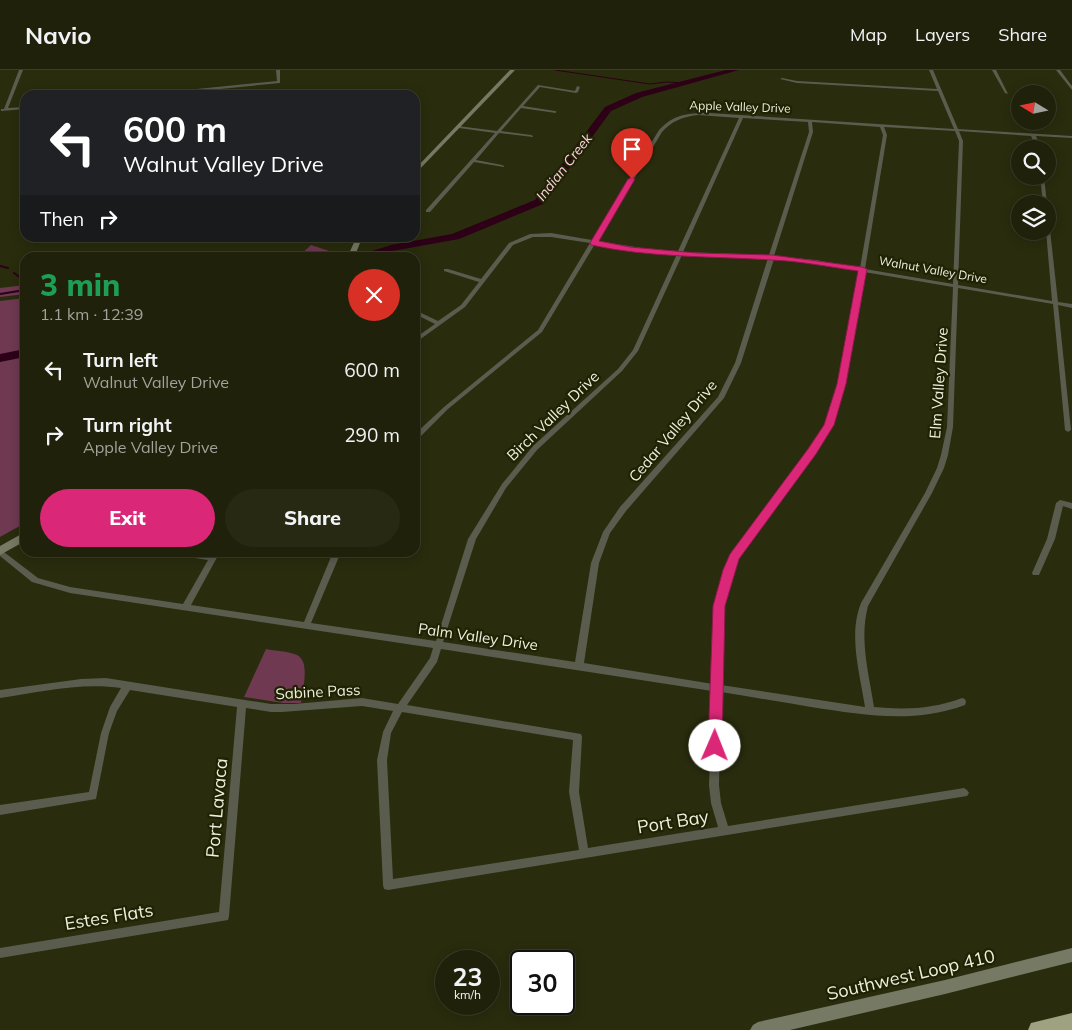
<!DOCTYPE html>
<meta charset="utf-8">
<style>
body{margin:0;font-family:Mulish,sans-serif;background:#272913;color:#f1f3f6;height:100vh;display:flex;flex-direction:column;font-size:19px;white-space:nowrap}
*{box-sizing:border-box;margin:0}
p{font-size:16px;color:#a1a39c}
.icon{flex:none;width:28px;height:28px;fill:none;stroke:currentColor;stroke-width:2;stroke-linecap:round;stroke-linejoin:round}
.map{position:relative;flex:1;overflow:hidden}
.sheet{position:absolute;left:20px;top:182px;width:400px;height:305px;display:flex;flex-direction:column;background:#1f210a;border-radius:15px;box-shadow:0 2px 12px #0003,0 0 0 1px #3c3e2b}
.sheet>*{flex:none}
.guide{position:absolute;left:20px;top:20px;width:400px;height:152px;border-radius:15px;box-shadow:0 2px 12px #0003,0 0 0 1px #3c3e2b;background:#202124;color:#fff;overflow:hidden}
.needle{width:32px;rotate:280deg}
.controls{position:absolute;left:1011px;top:15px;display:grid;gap:10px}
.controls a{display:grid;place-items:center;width:45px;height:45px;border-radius:50%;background:#1f210a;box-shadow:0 2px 12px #0003,0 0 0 1px #3c3e2b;font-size:25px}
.speed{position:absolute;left:435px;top:880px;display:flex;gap:10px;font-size:25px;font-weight:700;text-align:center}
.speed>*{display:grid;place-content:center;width:65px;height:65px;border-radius:50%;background:#1f210a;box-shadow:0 2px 12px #0003,0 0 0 1px #3c3e2b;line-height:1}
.speed small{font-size:12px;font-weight:400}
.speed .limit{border:2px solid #111;border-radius:8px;background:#fff;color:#111}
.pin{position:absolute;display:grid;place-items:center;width:42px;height:42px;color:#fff;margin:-51px -21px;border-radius:50% 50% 50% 0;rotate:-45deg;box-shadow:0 0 5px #0007}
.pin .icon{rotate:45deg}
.me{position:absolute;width:55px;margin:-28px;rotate:1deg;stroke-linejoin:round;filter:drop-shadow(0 0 4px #0008)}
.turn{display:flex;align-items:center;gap:18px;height:105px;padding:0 20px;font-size:22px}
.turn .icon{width:65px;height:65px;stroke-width:2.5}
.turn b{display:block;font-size:35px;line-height:42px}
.then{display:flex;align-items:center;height:48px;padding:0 20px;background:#0003;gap:10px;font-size:19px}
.round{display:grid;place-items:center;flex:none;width:52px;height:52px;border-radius:26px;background:#272913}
.overview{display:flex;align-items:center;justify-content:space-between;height:85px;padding:0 20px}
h1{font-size:30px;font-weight:800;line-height:38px;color:#1e9e55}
.primary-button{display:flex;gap:10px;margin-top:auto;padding:10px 20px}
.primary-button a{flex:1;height:58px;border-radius:30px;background:#db2777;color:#fff;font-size:20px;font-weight:800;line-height:58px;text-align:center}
.primary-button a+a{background:#272913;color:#f1f3f6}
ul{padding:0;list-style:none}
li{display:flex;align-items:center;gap:15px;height:65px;padding:0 20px}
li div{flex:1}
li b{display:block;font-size:19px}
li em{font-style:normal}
header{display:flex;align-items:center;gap:30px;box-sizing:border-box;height:70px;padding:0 25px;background:#1f210a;border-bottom:1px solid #3c3e2b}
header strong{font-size:24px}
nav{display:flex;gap:28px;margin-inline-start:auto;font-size:18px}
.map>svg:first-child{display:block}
.green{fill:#6e3951}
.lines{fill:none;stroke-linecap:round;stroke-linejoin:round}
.stream-far1{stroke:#2d0017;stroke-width:1}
.stream{stroke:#2d0017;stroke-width:2}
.river{fill:#2d0017;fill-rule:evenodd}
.street{fill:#5a5c4e;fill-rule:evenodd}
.secondary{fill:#767963;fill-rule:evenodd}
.highway{fill:#9ea280;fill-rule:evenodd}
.route{fill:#db2777;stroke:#8e194d}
.labels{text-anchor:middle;stroke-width:4.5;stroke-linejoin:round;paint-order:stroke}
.far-street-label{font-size:12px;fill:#edf0dd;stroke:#1f2203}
.far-water-label{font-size:14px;font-style:italic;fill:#fed1e3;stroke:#1f2203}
.street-label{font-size:15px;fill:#edf0dd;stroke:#1f2203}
.near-street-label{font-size:18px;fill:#edf0dd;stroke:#1f2203}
</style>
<header>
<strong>Navio</strong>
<nav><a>Map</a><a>Layers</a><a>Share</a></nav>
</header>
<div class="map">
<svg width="1072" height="960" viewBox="0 0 1072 960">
<rect width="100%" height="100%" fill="#292c0d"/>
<g class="green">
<polygon points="311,175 338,184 337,187 298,187"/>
<polygon points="25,215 25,224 0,227 0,218"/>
<polygon points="25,228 25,453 0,467 0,231"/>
<path d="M266 579C275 581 288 581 297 585 311 592 302 621 301 633H283L244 627Z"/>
</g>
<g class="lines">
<polyline class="stream-far1" points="555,0 650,14 666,12 686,13"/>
<g class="stream">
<polyline points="0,196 8,198"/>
<polyline points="14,203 25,211"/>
<polyline points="0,224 25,220"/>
</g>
<g class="river">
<polygon points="726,0 739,0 642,27 611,41 543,134 459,169 392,181 369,188 350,188 391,175 452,164 535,130 605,37 636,23"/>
<polygon points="25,279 25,287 0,292 0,284"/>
</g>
<g class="street">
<polygon points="19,0 23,0 8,38 25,37 25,39 1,41 1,39 4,39"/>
<polygon points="276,0 280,0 280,13 159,25 145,25 147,24 277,11"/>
<path d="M929 0H933L958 59 1072 66V68L1036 66 1041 79H1037L1031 66 959 61 963 71 958 215 1052 231 1046 161H1048V160H1050L1058 232 1072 234V238L1058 235 1071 360 1068 362 1065 360 1053 234 958 218 953 357 948 385 944 398 932 423 868 536C859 570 869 604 874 637 904 640 933 639 962 628L965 629 966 632 965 635C913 654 864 645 811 637 781 632 751 627 721 622L719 715 721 733 728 756 964 718 967 720 969 723 967 726 388 820 384 819 383 815 377 690 383 662 393 641 362 636 282 642H271L246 638 229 846 228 850 0 888V878L219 842 237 637 130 620 117 641 109 663 96 729 0 745V735L89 722 101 663 110 637 121 618C82 612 39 622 0 628V620L81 609 106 608 271 634H294L362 628 398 634 430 588 433 578 70 523 32 512 0 486V479L38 508 70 517 183 534 208 490 175 485 172 482H197L212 485 213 482H220L191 535 304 552 333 482H341L311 553 436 571 468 469 502 414 533 376 618 299 633 280 677 184H655L595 174 542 262 448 339 417 370H415V364L444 337 538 260 590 173 551 167H533L513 175 465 237 415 273V268L435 254 415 244V240L438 251 461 235 479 212 444 201V199H448L481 209 509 173 530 164 551 163 592 170 659 60C674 44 688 43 709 43L954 59 938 21 797 13 780 9 782 8 797 11 937 19ZM698 45 739 48 678 181 655 180 597 171 662 62C672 51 682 47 698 45ZM743 48 808 52 809 62 769 185 683 182ZM812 52 880 57 883 65 860 198 816 190 774 186 813 62ZM884 57 955 61 959 71 953 214 865 199 887 65ZM682 185 768 188 735 293 718 327 620 437 603 462 591 493 575 592 443 572 476 469 506 418 537 380 622 301 638 281ZM774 189 816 194 859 201 833 336 820 365 730 487 715 535 713 614 584 593 599 493 610 463 626 441 724 328 741 293ZM864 202 953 217 947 357 941 385 937 398 925 423 861 533C848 565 860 604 865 637L721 615 723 535 737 488 826 366 839 336ZM441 579 712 621 709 715 711 733 718 757 588 778 579 722 582 667 581 664 407 635 437 592ZM402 642 573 670 569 722 579 780 393 809 387 690 391 663Z"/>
<polygon points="992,0 996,0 1008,24 1005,23"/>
<polygon points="1056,0 1060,0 1072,16 1072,20"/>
<polygon points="538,15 575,21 577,16 580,17 578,22 576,23 540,17 523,36 555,41 556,41 556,43 521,38 501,61 531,65 533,66 533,67 499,63 476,90 502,95 504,96 504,97 474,92 430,142 426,142 426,140 495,63 459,58 458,58 458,56 497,61"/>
<polygon points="1040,106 1044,106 1047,134 1043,134"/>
<polygon points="1060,430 1072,433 1072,439 1063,436 1055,469 1039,505 1033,505 1032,503 1047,469 1056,433"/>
</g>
<g class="secondary">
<polygon points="510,0 515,0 415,104 415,99"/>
<polygon points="356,168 362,168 354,188 347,188"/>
<polygon points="25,462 25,471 0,485 0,476"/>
<polygon points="1072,878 1072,892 945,924 790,960 750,960 753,955 758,952 945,910"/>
</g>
<polygon class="highway" points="1072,943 1072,960 1028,960 1031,953"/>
</g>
<path class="route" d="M632 107 635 109 599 171 630 177 697 183 772 185 862 197 867 199 846 314 834 355 816 384 739 489 725 536 722 676 720 681 715 682 710 681 708 676 713 536 723 500 730 484 808 379 824 355 837 314 858 201C829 197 800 191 771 190 711 186 650 188 591 175L590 173 628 109Z"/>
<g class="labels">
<g class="far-street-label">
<text transform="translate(740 37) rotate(2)" y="4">Apple Valley Drive</text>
<text transform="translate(933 200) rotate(10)" y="4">Walnut Valley Drive</text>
</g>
<g class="far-water-label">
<text transform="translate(564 97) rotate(-52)" y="5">Indian Creek</text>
</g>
<g class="street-label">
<text transform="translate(939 313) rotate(-86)" y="5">Elm Valley Drive</text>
<text transform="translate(553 346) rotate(-44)" y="5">Birch Valley Drive</text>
<text transform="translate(673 361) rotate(-50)" y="5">Cedar Valley Drive</text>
<text transform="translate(478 567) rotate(8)" y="5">Palm Valley Drive</text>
<text transform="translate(318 622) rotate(-3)" y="5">Sabine Pass</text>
</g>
<g class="near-street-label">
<text transform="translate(217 738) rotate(-85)" y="6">Port Lavaca</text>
<text transform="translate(673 752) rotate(-9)" y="6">Port Bay</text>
<text transform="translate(109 847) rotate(-9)" y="6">Estes Flats</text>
<text transform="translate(911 905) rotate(-13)" y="6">Southwest Loop 410</text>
</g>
</g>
</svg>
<div class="controls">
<a><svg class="needle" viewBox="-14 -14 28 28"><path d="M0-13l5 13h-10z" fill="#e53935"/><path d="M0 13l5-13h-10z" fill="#a1a39c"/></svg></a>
<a><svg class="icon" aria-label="search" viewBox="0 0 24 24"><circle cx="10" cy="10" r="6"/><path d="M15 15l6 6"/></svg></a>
<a><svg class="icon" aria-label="layers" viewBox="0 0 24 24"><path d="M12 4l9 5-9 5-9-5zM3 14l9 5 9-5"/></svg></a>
</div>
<div class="speed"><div>23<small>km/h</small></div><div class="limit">30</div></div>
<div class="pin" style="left:632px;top:109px;background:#d93025"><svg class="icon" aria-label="arrive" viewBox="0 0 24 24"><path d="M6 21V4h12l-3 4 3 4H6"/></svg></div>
<svg class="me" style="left:715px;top:676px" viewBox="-20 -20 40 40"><circle r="19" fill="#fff"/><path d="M0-13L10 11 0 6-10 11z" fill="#db2777"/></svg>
<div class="guide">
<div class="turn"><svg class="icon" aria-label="left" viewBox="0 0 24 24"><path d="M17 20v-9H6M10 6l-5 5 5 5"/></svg><div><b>600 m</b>Walnut Valley Drive</div></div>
<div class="then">Then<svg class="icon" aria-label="right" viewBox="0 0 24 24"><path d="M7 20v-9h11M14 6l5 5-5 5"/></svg></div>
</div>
<section class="sheet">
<div class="overview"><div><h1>3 min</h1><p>1.1 km · 12:39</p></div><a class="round" style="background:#d93025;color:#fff"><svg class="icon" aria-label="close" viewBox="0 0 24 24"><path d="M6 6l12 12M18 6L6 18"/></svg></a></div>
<ul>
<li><svg class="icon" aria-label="left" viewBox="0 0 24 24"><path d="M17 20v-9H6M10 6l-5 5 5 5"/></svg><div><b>Turn left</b><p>Walnut Valley Drive</p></div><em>600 m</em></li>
<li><svg class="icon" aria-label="right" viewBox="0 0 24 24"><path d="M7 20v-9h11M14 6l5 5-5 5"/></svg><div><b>Turn right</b><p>Apple Valley Drive</p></div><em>290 m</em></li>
</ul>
<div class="primary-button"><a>Exit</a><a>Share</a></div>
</section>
</div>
